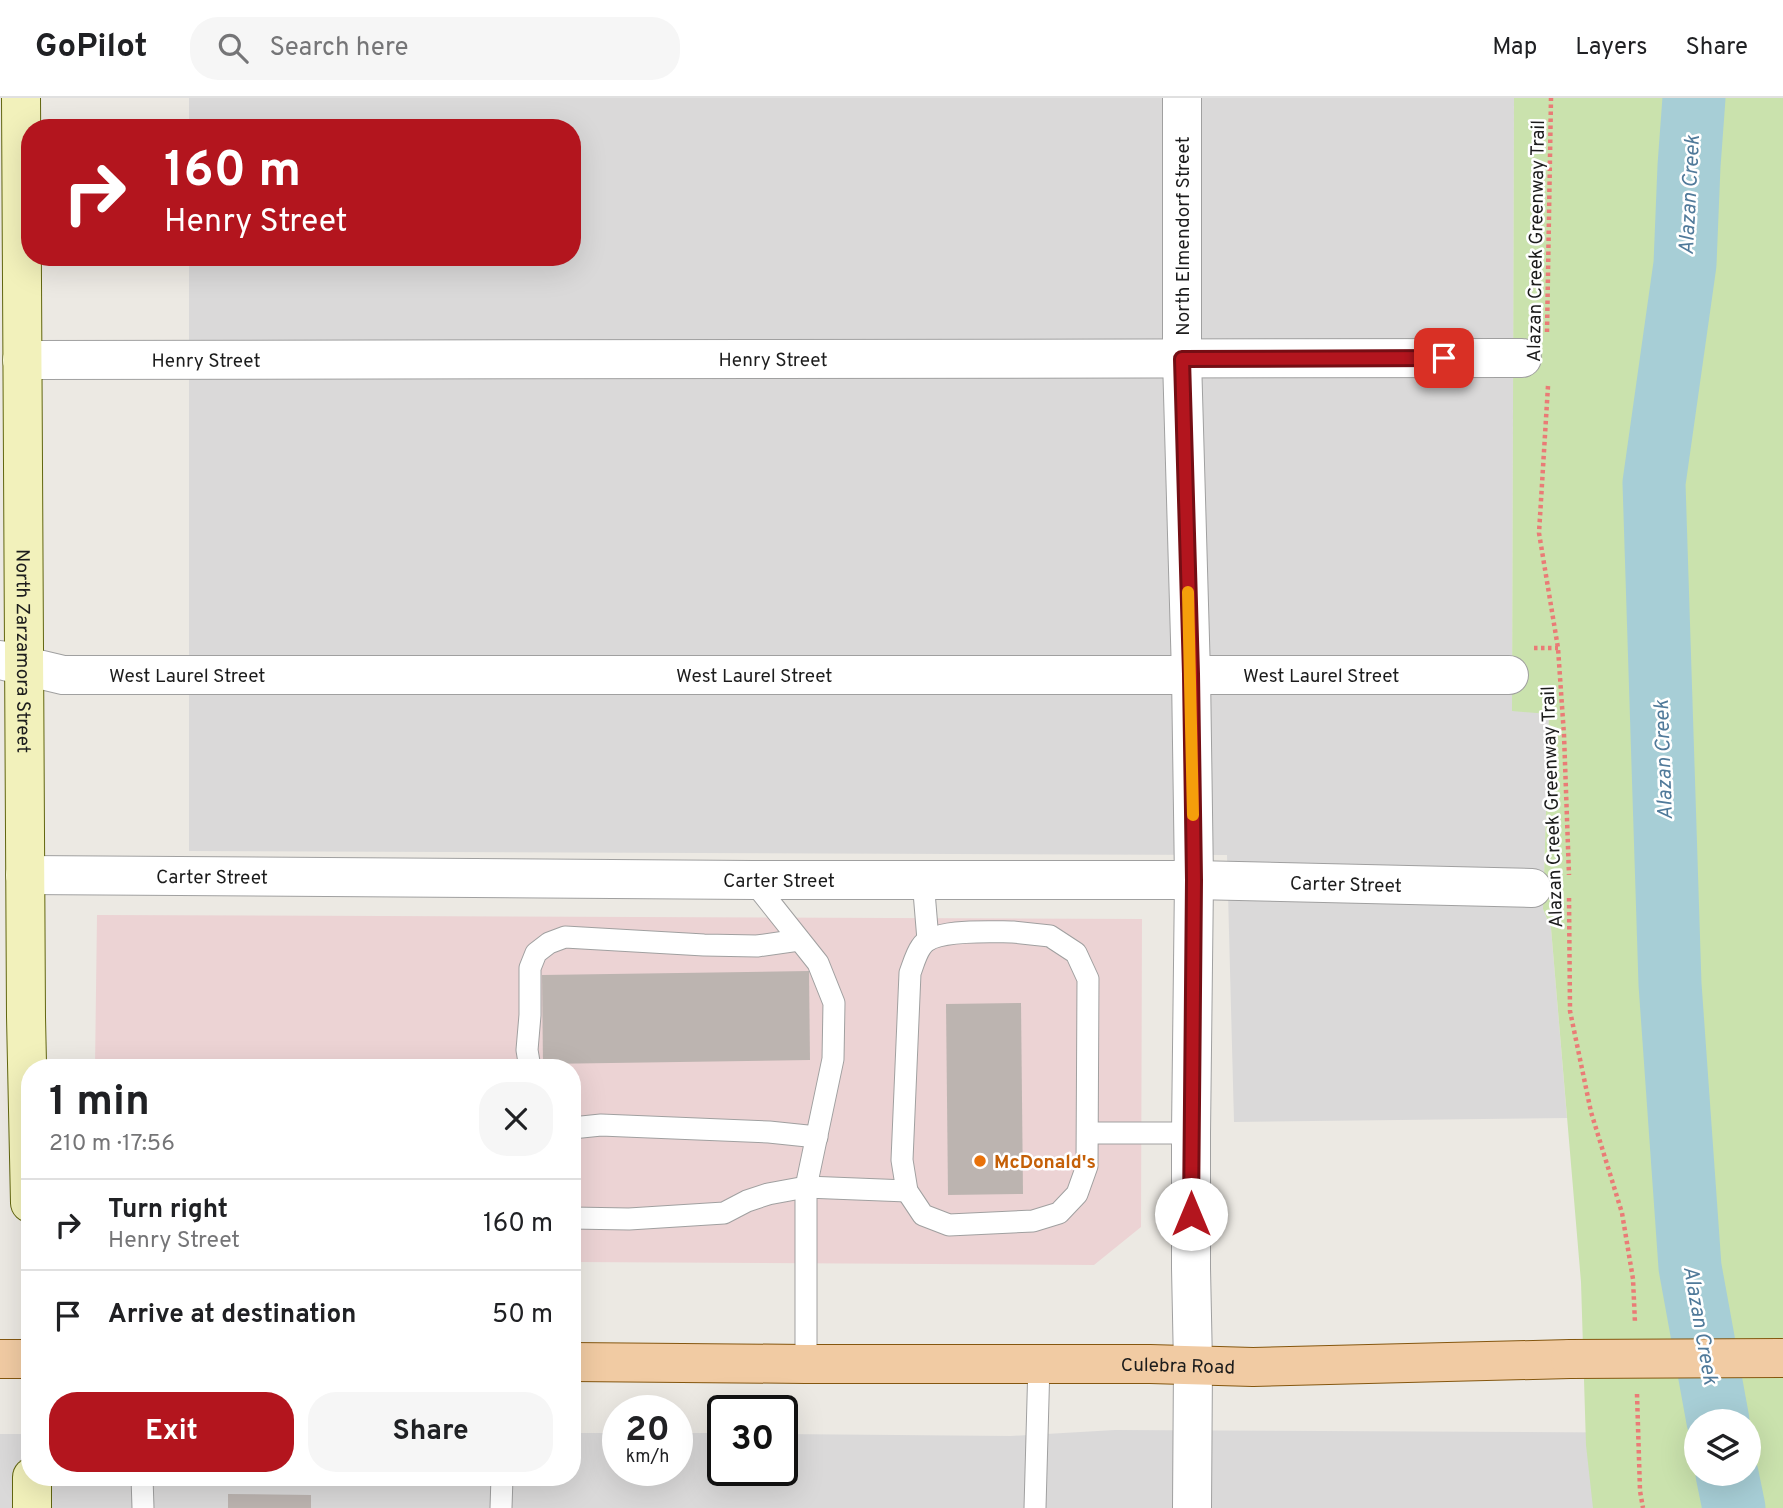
<!DOCTYPE html>
<meta charset="utf-8">
<style>
body{margin:0;font-family:Overpass,sans-serif;background:#f6f6f6;color:#202124;height:100vh;display:flex;flex-direction:column;font-size:26px;white-space:nowrap}
*{box-sizing:border-box;margin:0}
p{font-size:23px;color:#757577}
.icon{flex:none;width:38px;height:38px;fill:none;stroke:currentColor;stroke-width:2;stroke-linecap:round;stroke-linejoin:round}
.map{position:relative;flex:1;overflow:hidden}
.side{position:absolute;left:21px;top:961px;width:560px;height:427px;display:flex;flex-direction:column;background:#fff;border-radius:28px;box-shadow:0 7px 28px #0002}
.side>*{flex:none}
.guide{position:absolute;left:21px;top:21px;width:560px;height:147px;border-radius:28px;box-shadow:0 7px 28px #0002;background:#b3151e;color:#fff;overflow:hidden}
.controls{position:absolute;left:1684px;top:1311px;display:grid;gap:14px}
.controls a{display:grid;place-items:center;width:77px;height:77px;border-radius:50%;background:#fff;box-shadow:0 7px 28px #0002;font-size:35px}
.speed{position:absolute;left:602px;top:1297px;display:flex;gap:14px;font-size:35px;font-weight:700;text-align:center}
.speed>*{display:grid;place-content:center;width:91px;height:91px;border-radius:50%;background:#fff;box-shadow:0 7px 28px #0002;line-height:1}
.speed small{font-size:18px;font-weight:400}
.speed .limit{border:4px solid #111;border-radius:10px;background:#fff;color:#111}
.pin{position:absolute;display:grid;place-items:center;width:60px;height:60px;color:#fff;margin:-30px;border-radius:14px;box-shadow:0 4px 10px #0006}
.me{position:absolute;width:77px;margin:-38px;rotate:0deg;stroke-linejoin:round;filter:drop-shadow(0 0 5px #0008)}
.turn{display:flex;align-items:center;gap:24px;height:147px;padding:0 28px;font-size:32px}
.turn .icon{width:91px;height:91px;stroke-width:2.5}
.turn b{display:block;font-size:49px;line-height:60px}
.round{display:grid;place-items:center;flex:none;width:74px;height:74px;border-radius:28px;background:#f6f6f6}
.summary{display:flex;align-items:center;justify-content:space-between;height:119px;padding:0 28px}
h1{font-size:42px;font-weight:700;line-height:52px}
.action{display:flex;gap:14px;margin-top:auto;padding:14px 28px}
.action a{flex:1;height:80px;border-radius:28px;background:#b3151e;color:#fff;font-size:28px;font-weight:700;line-height:80px;text-align:center}
.action a+a{background:#f6f6f6;color:#202124}
ul{padding:0;list-style:none}
li{display:flex;align-items:center;gap:21px;height:91px;padding:0 28px;border-top:2px solid #e0e0e0}
li div{flex:1}
li b{display:block;font-size:26px}
li em{font-style:normal}
header{display:flex;align-items:center;gap:42px;box-sizing:border-box;height:98px;padding:0 35px;background:#fff;border-bottom:2px solid #e0e0e0}
header strong{font-size:33px}
nav{display:flex;gap:38px;margin-inline-start:auto;font-size:24px}
.search{width:490px;height:63px;background:#f6f6f6;display:flex;align-items:center;gap:18px;box-sizing:border-box;padding:0 24px;border-radius:28px;color:#757577;font-size:26px}
.map>svg:first-child{display:block}
.residential{fill:#dad9d9}
.commercial{fill:#ecd3d4}
.grass{fill:#cae2ad;fill-rule:evenodd}
.lines{fill:none;stroke-linecap:round;stroke-linejoin:round}
.river{stroke:#a7ced6;stroke-width:63}
.building{fill:#bcb4b0}
.lane-casing{stroke:#a0a0a0;stroke-width:23}
.street-casing{stroke:#a0a0a0;stroke-width:40}
.secondary-casing{stroke:#626610;stroke-width:40}
.primary-casing{stroke:#85570f;stroke-width:40}
.path{stroke:#ea7b76;stroke-width:4.5;stroke-dasharray:3.5 3.5;stroke-linecap:butt}
.lane{stroke:#fff;stroke-width:21}
.street{stroke:#fff;stroke-width:38}
.secondary{stroke:#f2f1bb;stroke-width:38}
.primary{stroke:#f1cba3;stroke-width:38}
.primary-bridge-casing{stroke:#85570f;stroke-width:40;stroke-linecap:butt}
.primary-bridge{stroke:#f1cba3;stroke-width:38}
.route-casing{stroke:#740e14;stroke-width:18}
.route{stroke:#b3151e;stroke-width:12}
.slow{stroke:#f59e0b;stroke-width:12}
.food-dot{fill:#e8710a;stroke:#fff;stroke-width:2.5}
.labels{text-anchor:middle;stroke-width:5;stroke-linejoin:round;paint-order:stroke}
.street-label{font-size:19px;fill:#1c1c1c;stroke:#fff}
.food-label{font-size:19px;font-weight:bold;fill:#c56008;stroke:#fff;text-anchor:start}
.water-label{font-size:21px;font-style:italic;fill:#507a9a;stroke:#fff}
</style>
<header>
<strong>GoPilot</strong>
<div class="search"><svg class="icon" aria-label="search" viewBox="0 0 24 24"><circle cx="10" cy="10" r="6"/><path d="M15 15l6 6"/></svg>Search here</div>
<nav><a>Map</a><a>Layers</a><a>Share</a></nav>
</header>
<div class="map">
<svg width="1783" height="1410" viewBox="0 0 1783 1410">
<rect width="100%" height="100%" fill="#ece9e3"/>
<g class="residential">
<polygon points="189,0 1514,0 1512,612 1549,615 1543,811 1551,830 1567,1020 1234,1024 1227,757 189,753 189,159 572,159 572,30 189,30"/>
<polygon points="1115,1332 1696,1335 1696,1376 1748,1376 1783,1410 0,1410 0,1336 30,1336 30,1379 572,1379 572,1335 618,1335 618,1372 677,1372 677,1335 723,1335 723,1372 782,1372 782,1336 1011,1338"/>
</g>
<polygon class="commercial" points="97,817 1142,821 1141,1129 1094,1167 572,1164 572,970 95,970"/>
<path class="grass" d="M1514 0H1783V1410H1593L1586 1347 1581 1184 1551 830 1543 811 1549 616 1512 613ZM1696 1323H1748V1376H1696Z"/>
<g class="lines">
<g class="river">
<polyline points="1694,0 1689,68 1685,166 1654,385 1670,886 1690,1169 1718,1323"/>
<polyline points="1727,1376 1734,1410"/>
</g>
</g>
<g class="building">
<polygon points="809,873 810,962 543,966 542,877"/>
<polygon points="1021,905 1023,1096 948,1097 946,906"/>
<polygon points="228,1396 311,1397 311,1410 228,1410"/>
</g>
<g class="lines">
<g class="lane-casing">
<g id="lane">
<polyline points="752,782 818,865 834,905 833,961 806,1089 806,1266"/>
<polyline points="923,782 928,842"/>
<path d="M1013 834 1050 838 1076 855 1088 881 1087 1068 1077 1096 1059 1115 1033 1123 949 1127 923 1117 907 1093 902 1062 910 875C913 867 916 856 921 849 932 830 992 834 1013 834Z"/>
<polyline points="530,970 527,952 530,917 530,870 536,855 549,845 565,839 704,847 757,848 799,842"/>
<polyline points="572,1030 601,1027 769,1034 817,1039"/>
<polyline points="1088,1035 1191,1035"/>
<polyline points="572,1120 629,1121 724,1115 747,1103 768,1096 806,1089 907,1093"/>
<polyline points="142,1379 143,1410"/>
<polyline points="501,1410 502,1379"/>
<polyline points="1035,1410 1039,1265"/>
</g>
</g>
<g class="street-casing">
<g id="street">
<polyline points="1182,0 1182,261 1191,576 1194,782 1191,1035 1191,1170 1193,1266 1192,1410"/>
<path id="s1" d="M22 262 1522 260"/>
<path id="s2" d="M0 562 63 577H1509"/>
<path id="s3" d="M25 777 752 782H1194L1532 790"/>
</g>
</g>
<g class="secondary-casing">
<g id="secondary">
<path id="s4" d="M21 0 26 919 30 1105"/>
<polyline points="32,1410 32,1379"/>
</g>
</g>
<g class="primary-casing">
<g id="primary">
<polyline points="0,1261 30,1261"/>
<path id="s5" d="M572 1264 806 1266H1150L1253 1269 1570 1261"/>
</g>
</g>
<g class="path">
<polyline points="1547,234 1551,0"/>
<polyline points="1548,288 1539,435 1558,550 1564,637 1569,777"/>
<polyline points="1534,550 1558,550"/>
<polyline points="1569,800 1570,913 1591,1014 1622,1115 1633,1181 1635,1225"/>
<polyline points="1637,1296 1640,1393 1643,1410"/>
</g>
<use href="#lane" class="lane"/>
<use href="#street" class="street"/>
<use href="#secondary" class="secondary"/>
<use href="#primary" class="primary"/>
<g class="primary-bridge-casing">
<polyline id="primary-bridge" points="1570,1261 1783,1260"/>
</g>
<use href="#primary-bridge" class="primary-bridge"/>
</g>
<g class="lines">
<g class="route-casing">
<polyline id="route" points="1191,1116 1194,782 1191,576 1182,261 1444,260"/>
</g>
<use href="#route" class="route"/>
<polyline class="slow" points="1188,494 1193,717"/>
</g>
<circle class="food-dot" cx="980" cy="1063" r="7"/>
<g class="labels">
<g class="street-label">
<text transform="translate(1182 138) rotate(-90)" y="7">North Elmendorf Street</text>
<text transform="translate(1535 143) rotate(-89)" y="7">Alazan Creek Greenway Trail</text>
<text dy="7" stroke="none"><textPath href="#s1" startOffset="751">Henry Street</textPath></text>
<text dy="7" stroke="none"><textPath href="#s1" startOffset="184">Henry Street</textPath></text>
<text dy="7" stroke="none"><textPath href="#s4" startOffset="553">North Zarzamora Street</textPath></text>
<text dy="7" stroke="none"><textPath href="#s2" startOffset="756">West Laurel Street</textPath></text>
<text dy="7" stroke="none"><textPath href="#s2" startOffset="189">West Laurel Street</textPath></text>
<text dy="7" stroke="none"><textPath href="#s2" startOffset="1323">West Laurel Street</textPath></text>
<text transform="translate(1551 709) rotate(-92)" y="7">Alazan Creek Greenway Trail</text>
<text dy="7" stroke="none"><textPath href="#s3" startOffset="187">Carter Street</textPath></text>
<text dy="7" stroke="none"><textPath href="#s3" startOffset="754">Carter Street</textPath></text>
<text dy="7" stroke="none"><textPath href="#s3" startOffset="1321">Carter Street</textPath></text>
<text dy="7" stroke="none"><textPath href="#s5" startOffset="606">Culebra Road</textPath></text>
</g>
<g class="food-label">
<text x="994" y="1070">McDonald's</text>
</g>
<g class="water-label">
<text transform="translate(1689 97) rotate(-87)" y="7">Alazan Creek</text>
<text transform="translate(1663 662) rotate(-92)" y="7">Alazan Creek</text>
<text transform="translate(1701 1227) rotate(80)" y="7">Alazan Creek</text>
</g>
</g>
</svg>
<div class="controls">
<a><svg class="icon" aria-label="layers" viewBox="0 0 24 24"><path d="M12 4l9 5-9 5-9-5zM3 14l9 5 9-5"/></svg></a>
</div>
<div class="speed"><div>20<small>km/h</small></div><div class="limit">30</div></div>
<div class="pin" style="left:1444px;top:260px;background:#d93025"><svg class="icon" aria-label="arrive" viewBox="0 0 24 24"><path d="M6 21V4h12l-3 4 3 4H6"/></svg></div>
<svg class="me" style="left:1191px;top:1116px" viewBox="-20 -20 40 40"><circle r="19" fill="#fff"/><path d="M0-13L10 11 0 6-10 11z" fill="#b3151e"/></svg>
<div class="guide">
<div class="turn"><svg class="icon" aria-label="right" viewBox="0 0 24 24"><path d="M7 20v-9h11M14 6l5 5-5 5"/></svg><div><b>160 m</b>Henry Street</div></div>
</div>
<section class="side">
<div class="summary"><div><h1>1 min</h1><p>210 m · 17:56</p></div><a class="round"><svg class="icon" aria-label="close" viewBox="0 0 24 24"><path d="M6 6l12 12M18 6L6 18"/></svg></a></div>
<ul>
<li><svg class="icon" aria-label="right" viewBox="0 0 24 24"><path d="M7 20v-9h11M14 6l5 5-5 5"/></svg><div><b>Turn right</b><p>Henry Street</p></div><em>160 m</em></li>
<li><svg class="icon" aria-label="arrive" viewBox="0 0 24 24"><path d="M6 21V4h12l-3 4 3 4H6"/></svg><div><b>Arrive at destination</b></div><em>50 m</em></li>
</ul>
<div class="action"><a>Exit</a><a>Share</a></div>
</section>
</div>
